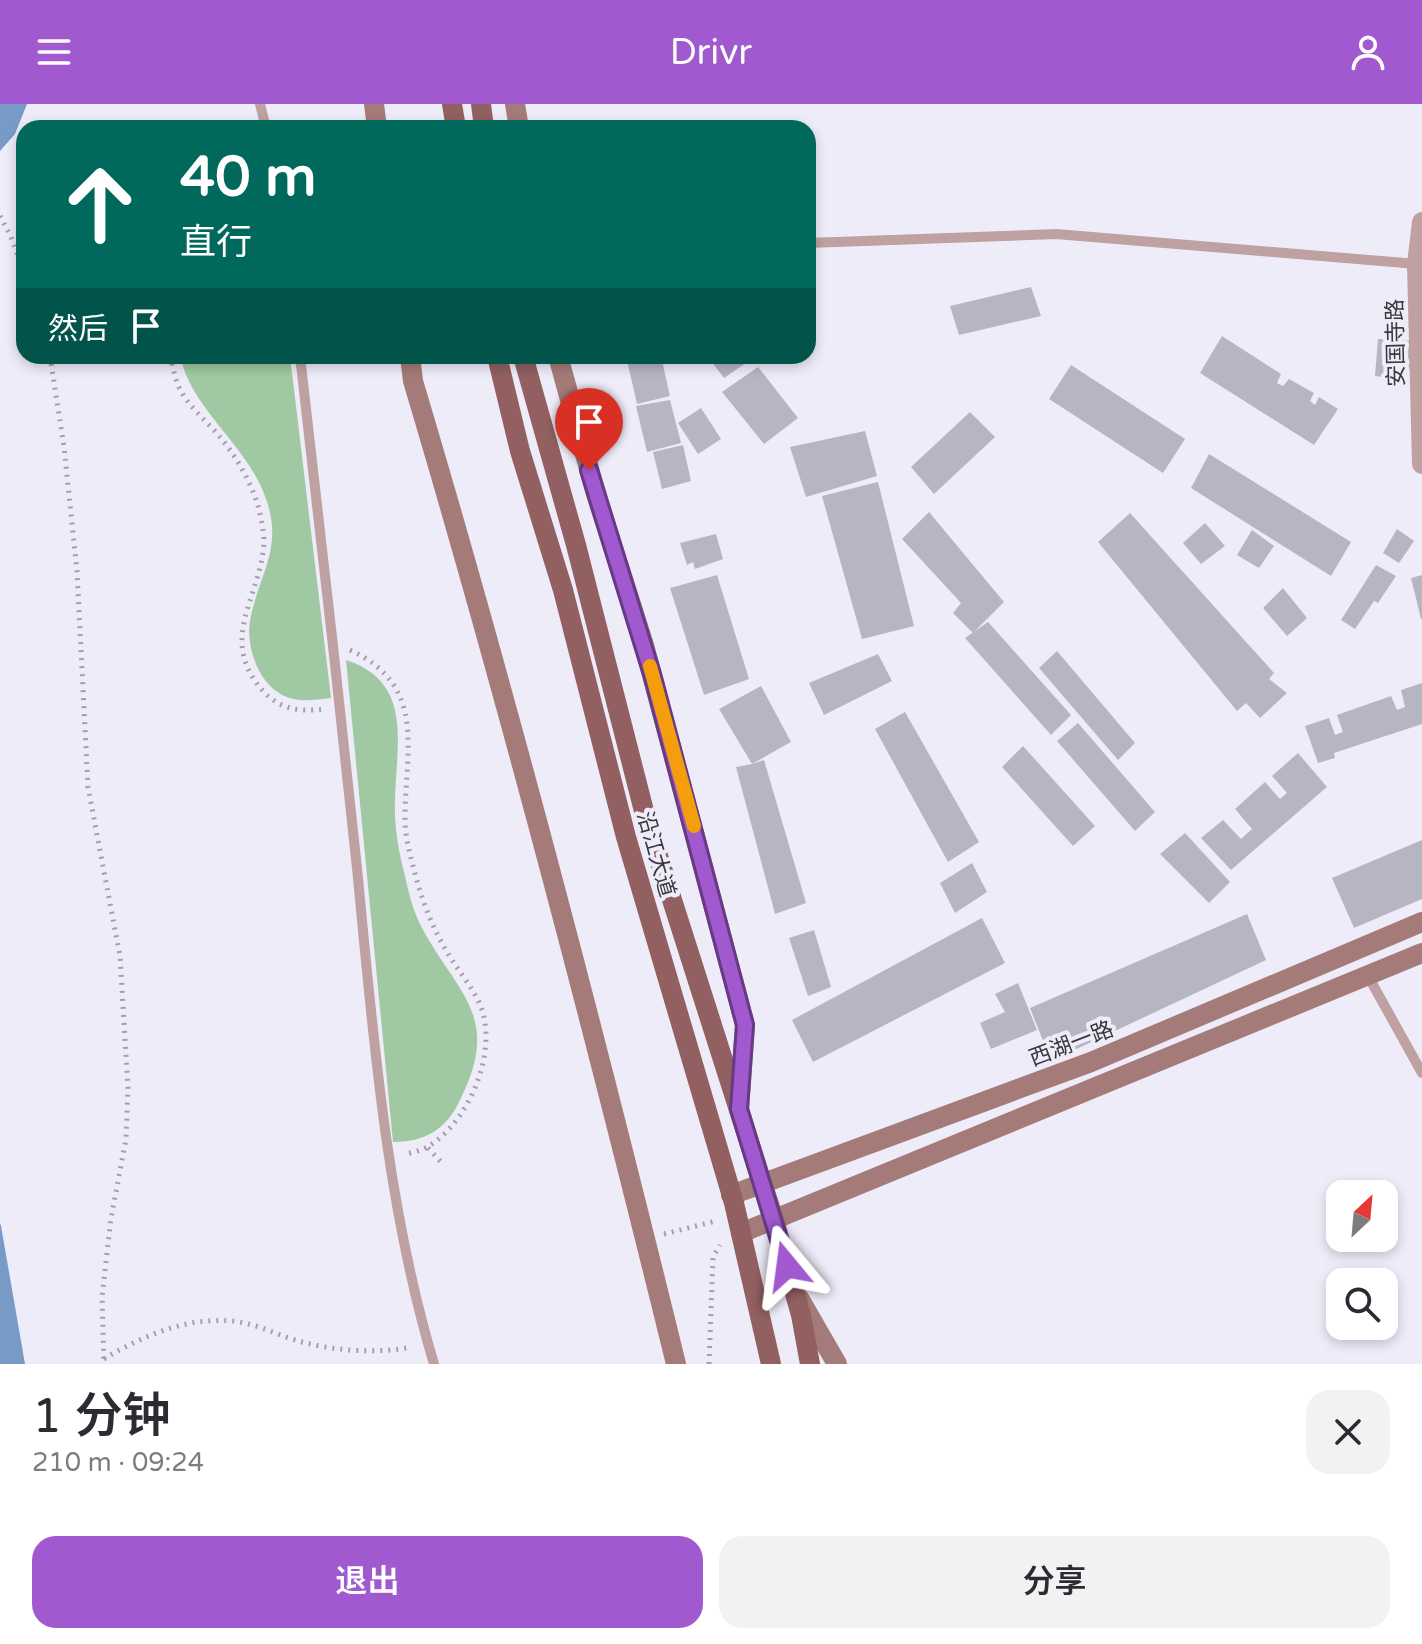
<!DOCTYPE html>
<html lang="zh">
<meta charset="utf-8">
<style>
body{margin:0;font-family:"Varela Round","Noto Sans SC",sans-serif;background:#f2f2f3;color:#2b2b33;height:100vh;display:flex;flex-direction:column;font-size:30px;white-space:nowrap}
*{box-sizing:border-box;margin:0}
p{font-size:26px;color:#7c7c81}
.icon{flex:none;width:44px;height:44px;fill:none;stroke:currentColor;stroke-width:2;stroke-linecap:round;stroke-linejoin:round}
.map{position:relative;height:1260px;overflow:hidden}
.sheet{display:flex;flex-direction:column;background:#fff;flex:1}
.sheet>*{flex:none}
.banner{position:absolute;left:16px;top:16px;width:800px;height:244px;border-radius:24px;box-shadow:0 4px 12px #0003;background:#00695c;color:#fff;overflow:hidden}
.needle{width:52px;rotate:26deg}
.fabs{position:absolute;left:1326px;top:1076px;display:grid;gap:16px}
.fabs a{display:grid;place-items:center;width:72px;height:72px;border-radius:16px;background:#fff;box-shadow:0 4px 12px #0003;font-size:40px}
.pin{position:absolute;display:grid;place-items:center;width:68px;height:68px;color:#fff;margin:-82px -34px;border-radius:50% 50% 50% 0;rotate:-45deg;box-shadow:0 0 8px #0007}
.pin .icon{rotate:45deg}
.me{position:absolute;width:88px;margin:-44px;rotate:344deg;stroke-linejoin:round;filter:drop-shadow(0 0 6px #0008)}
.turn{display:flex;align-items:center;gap:28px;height:168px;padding:0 32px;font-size:36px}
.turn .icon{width:104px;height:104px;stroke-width:2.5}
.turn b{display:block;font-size:56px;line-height:68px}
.then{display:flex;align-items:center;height:76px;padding:0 32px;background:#0003;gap:16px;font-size:30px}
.round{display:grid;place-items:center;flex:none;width:84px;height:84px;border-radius:24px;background:#f2f2f3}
.summary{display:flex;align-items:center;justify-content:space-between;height:136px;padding:0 32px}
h1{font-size:48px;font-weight:600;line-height:60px}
.primary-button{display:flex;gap:16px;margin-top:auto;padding:16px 32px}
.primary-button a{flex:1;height:92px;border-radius:24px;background:#a059ce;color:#fff;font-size:32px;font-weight:600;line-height:92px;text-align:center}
.primary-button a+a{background:#f2f2f3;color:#2b2b33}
header{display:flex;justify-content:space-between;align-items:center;height:104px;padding:0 32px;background:#a059ce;color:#fff;font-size:36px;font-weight:600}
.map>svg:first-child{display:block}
.green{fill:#a0c9a3}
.water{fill:#789ac7}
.building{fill:#b6b6c3}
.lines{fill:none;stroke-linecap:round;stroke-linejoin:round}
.path{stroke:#a3a0ab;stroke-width:5;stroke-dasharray:2 6;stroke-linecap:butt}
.lane{stroke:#bea1a0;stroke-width:10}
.street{stroke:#bea1a0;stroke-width:20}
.secondary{stroke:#a57b7a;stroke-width:20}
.primary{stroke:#926060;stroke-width:20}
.route-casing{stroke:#683a86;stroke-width:20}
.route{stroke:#a059ce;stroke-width:14}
.slow{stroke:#f59e0b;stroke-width:14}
.labels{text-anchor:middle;stroke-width:8;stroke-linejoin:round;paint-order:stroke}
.street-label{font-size:22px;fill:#39383d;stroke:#efecfa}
</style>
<header><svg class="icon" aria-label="menu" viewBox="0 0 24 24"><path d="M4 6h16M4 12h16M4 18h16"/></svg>Drivr<svg class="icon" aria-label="person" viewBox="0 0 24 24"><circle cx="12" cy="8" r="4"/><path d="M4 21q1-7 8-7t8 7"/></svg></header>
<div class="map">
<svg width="1422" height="1260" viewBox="0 0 1422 1260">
<rect width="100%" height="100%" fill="#efecfa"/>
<g class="green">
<path d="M180 252H290L331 594C319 595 306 598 294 595 262 589 245 546 250 517 258 472 283 446 267 398 249 341 193 309 180 252Z"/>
<path d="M346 556C414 578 396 641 395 696 394 721 398 744 404 768 408 785 412 804 420 820 456 890 503 910 460 996 446 1026 425 1038 393 1038Z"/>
</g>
<g class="water">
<polygon points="0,0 27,0 15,30 0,47"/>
<polygon points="0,1119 1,1122 25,1260 0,1260"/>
</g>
<g class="building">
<polygon points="1031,183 1041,212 959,231 950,202"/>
<polygon points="1222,232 1281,270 1277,279 1283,282 1289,275 1314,289 1310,297 1315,301 1319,293 1338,305 1314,341 1200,269"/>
<polygon points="1378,235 1416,237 1414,266 1407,265 1406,276 1375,272"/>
<polygon points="626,252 661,252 670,292 637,300"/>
<polygon points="707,252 756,252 724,274"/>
<polygon points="1071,261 1185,335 1163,369 1049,295"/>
<polygon points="758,263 798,314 764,340 722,288"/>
<polygon points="670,296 681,339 647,348 636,302"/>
<polygon points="701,304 721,335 698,350 678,319"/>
<polygon points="970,308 995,333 934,390 911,363"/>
<polygon points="865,327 877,372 806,393 790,343"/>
<polygon points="683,341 691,377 662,385 653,348"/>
<polygon points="1209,350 1351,438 1331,472 1191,384"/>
<polygon points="878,378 914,522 862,535 822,392"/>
<polygon points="929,408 1004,498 973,529 953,509 961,499 902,435"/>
<polygon points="1130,409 1274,569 1269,575 1287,589 1260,614 1246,599 1237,607 1098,438"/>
<polygon points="1205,419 1225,442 1201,460 1183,439"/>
<polygon points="1397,425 1414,437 1399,459 1383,449"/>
<polygon points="1252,426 1274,442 1259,464 1237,451"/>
<polygon points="716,430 723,455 695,465 693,458 687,461 680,439"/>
<polygon points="1376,461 1396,472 1378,499 1374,497 1355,525 1341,516"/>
<polygon points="717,471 749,575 704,591 670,484"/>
<polygon points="1422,471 1422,515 1421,515 1411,474"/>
<polygon points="1283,484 1307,514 1287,532 1263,504"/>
<polygon points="988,518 1071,611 1051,631 965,534"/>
<polygon points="1057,547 1135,639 1118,656 1039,564"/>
<polygon points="878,550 892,577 824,611 809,579"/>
<polygon points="1422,579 1422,620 1334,649 1335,654 1318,659 1305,622 1329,614 1335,631 1343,628 1337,611 1391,592 1397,606 1405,603 1401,586"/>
<polygon points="761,582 791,638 752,660 764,656 806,799 775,810 736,663 752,660 719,605"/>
<polygon points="905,608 979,738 948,758 875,625"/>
<polygon points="1078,619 1155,708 1135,727 1057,637"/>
<polygon points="1023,642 1095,722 1073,742 1002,663"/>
<polygon points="1298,649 1327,683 1231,766 1201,734 1223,716 1241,735 1252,725 1235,705 1265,678 1280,695 1287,689 1272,672"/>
<polygon points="1185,729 1230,778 1209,799 1160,750"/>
<polygon points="1422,736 1422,795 1354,824 1332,774"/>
<polygon points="972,759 987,788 955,809 940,779"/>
<polygon points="1247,810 1266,856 1051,957 1030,904"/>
<polygon points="982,814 1005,859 813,958 792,916"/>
<polygon points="814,826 831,883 808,892 789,834"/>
<polygon points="1018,879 1037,926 991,945 980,919 1005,908 995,890"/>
</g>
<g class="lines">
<g class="path">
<polyline points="0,112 11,133 24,168"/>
<polyline points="50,252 64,343 77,467 88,683 120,852 128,984 126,1035 111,1114 102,1193 104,1260"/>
<path d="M170 252C173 261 174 272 178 281 187 302 206 316 220 333 236 352 251 378 258 402 261 413 264 427 264 438 261 494 216 536 264 588 281 606 302 608 325 605"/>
<path d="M350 546C428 582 405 646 405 715 405 731 409 746 413 762 420 790 429 816 443 841 454 862 472 881 481 903 498 949 469 1017 429 1042 423 1046 414 1048 406 1050"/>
<polyline points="428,1044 441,1058"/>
<polyline points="664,1130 716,1117"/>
<path d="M104 1255C142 1232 186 1213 232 1217 256 1219 279 1232 302 1238 336 1247 377 1250 412 1243"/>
<polyline points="709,1260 713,1153 720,1141"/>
</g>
<g class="lane">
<polyline points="260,0 266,24"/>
<polyline points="808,139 1056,130 1417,160"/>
<path d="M300 252C320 423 339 593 357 764 373 930 386 1100 434 1260"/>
<polyline points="1368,872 1422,969"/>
</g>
<polyline class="street" points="1422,118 1417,160 1422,360"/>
<g class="secondary">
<polyline points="374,0 377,24"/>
<polyline points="515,0 519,24"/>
<path d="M410 252 413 277C510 602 595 930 676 1260"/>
<polyline points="558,252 596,390 644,541 745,921 739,1005"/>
<polyline points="731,1091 1091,958 1422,818"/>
<polyline points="741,1129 1422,849"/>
<polyline points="799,1194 837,1260"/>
</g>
<g class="primary">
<polyline points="452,0 456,24"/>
<polyline points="481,0 484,24"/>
<polyline points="497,252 520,347 563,486 626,733 734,1099 771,1260"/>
<polyline points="523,252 576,441 645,711 774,1116 801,1211 810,1260"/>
</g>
</g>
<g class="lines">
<g class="route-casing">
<polyline id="route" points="589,366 652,570 745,921 739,1005 787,1162"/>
</g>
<use href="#route" class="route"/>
<polyline class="slow" points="650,562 694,722"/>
</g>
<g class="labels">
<g class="street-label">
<text transform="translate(1395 239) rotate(-91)" y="8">安国寺路</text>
<text transform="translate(657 750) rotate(74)" y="8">沿江大道</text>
<text transform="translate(1071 939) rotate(-21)" y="8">西湖一路</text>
</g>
</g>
</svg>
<div class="fabs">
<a><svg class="needle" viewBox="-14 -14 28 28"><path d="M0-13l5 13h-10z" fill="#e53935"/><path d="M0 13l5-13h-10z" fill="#7c7c81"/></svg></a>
<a><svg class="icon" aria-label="search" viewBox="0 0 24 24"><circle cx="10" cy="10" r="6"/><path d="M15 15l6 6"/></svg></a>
</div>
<div class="pin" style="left:589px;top:366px;background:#d93025"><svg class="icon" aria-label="arrive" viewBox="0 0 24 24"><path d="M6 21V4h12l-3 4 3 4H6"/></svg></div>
<svg class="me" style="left:787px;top:1162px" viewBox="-20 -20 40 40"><path d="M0-17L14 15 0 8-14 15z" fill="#a059ce" stroke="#fff" stroke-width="4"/></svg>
<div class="banner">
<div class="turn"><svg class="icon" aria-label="ahead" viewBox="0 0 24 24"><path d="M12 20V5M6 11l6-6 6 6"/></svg><div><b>40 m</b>直行</div></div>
<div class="then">然后<svg class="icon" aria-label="arrive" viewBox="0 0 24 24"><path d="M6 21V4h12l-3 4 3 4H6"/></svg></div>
</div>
</div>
<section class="sheet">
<div class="summary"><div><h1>1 分钟</h1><p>210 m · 09:24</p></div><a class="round"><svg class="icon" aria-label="close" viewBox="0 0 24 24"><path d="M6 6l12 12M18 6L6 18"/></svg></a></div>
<div class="primary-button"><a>退出</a><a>分享</a></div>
</section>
